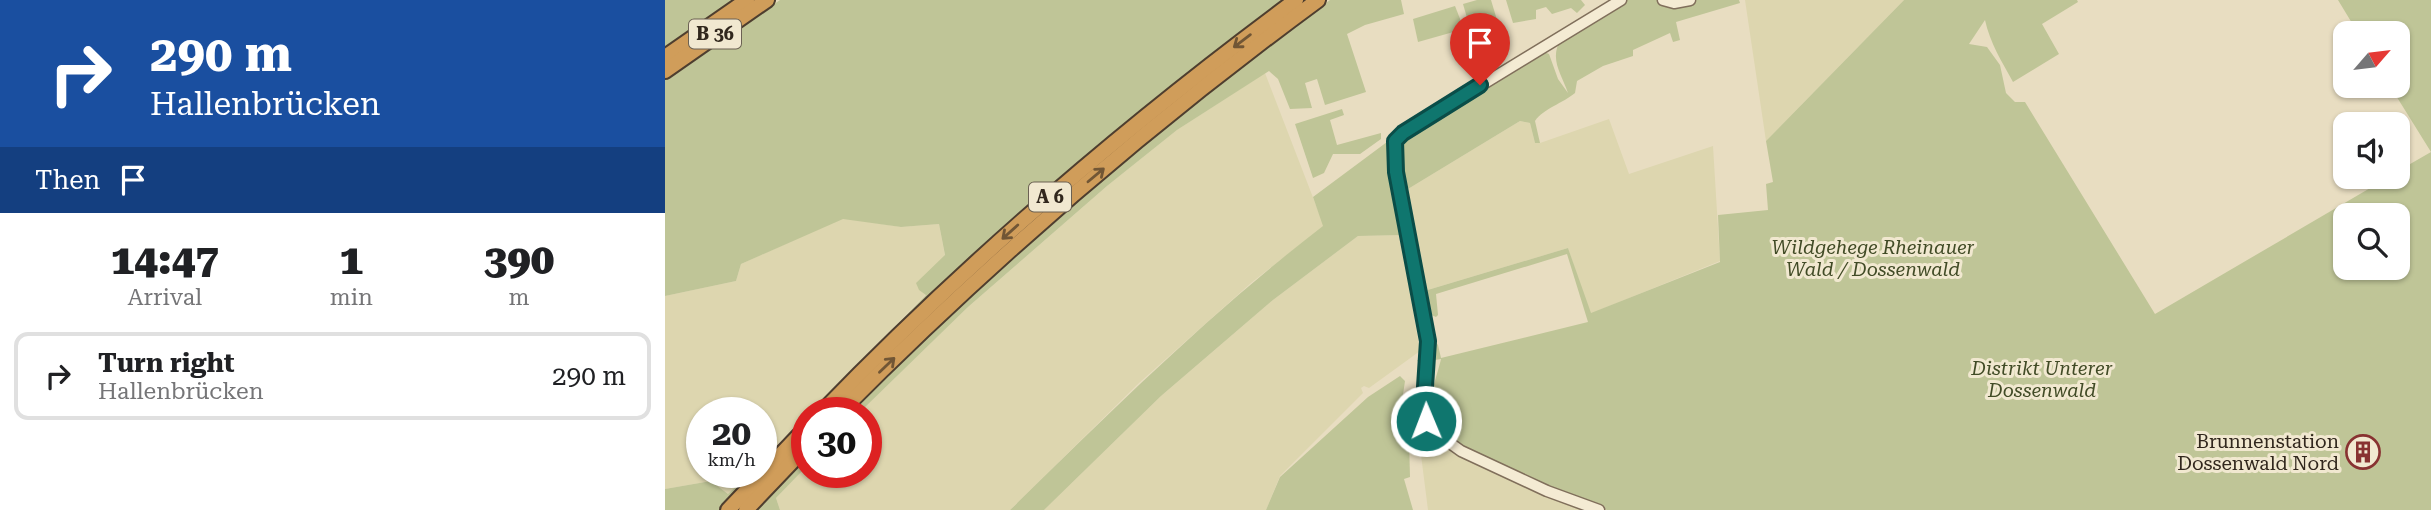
<!DOCTYPE html>
<meta charset="utf-8">
<style>
body{margin:0;font-family:"Roboto Serif",serif;background:#f2f2f2;color:#202124;height:100vh;display:flex;flex-direction:column;font-size:26px;white-space:nowrap}
*{box-sizing:border-box;margin:0}
p{font-size:23px;color:#757577}
.icon{flex:none;width:38px;height:38px;fill:none;stroke:currentColor;stroke-width:2;stroke-linecap:round;stroke-linejoin:round}
.map{position:relative;flex:1;overflow:hidden}
.drawer{display:flex;flex-direction:column;background:#fff;width:665px}
.drawer>*{flex:none}
.hud{background:#1a4fa0;color:#fff;overflow:hidden}
.needle{width:46px;rotate:62deg}
.tools{position:absolute;left:1668px;top:21px;display:grid;gap:14px}
.tools a{display:grid;place-items:center;width:77px;height:77px;border-radius:14px;background:#fff;box-shadow:0 2px 5px #0004;font-size:35px}
.speed{position:absolute;left:21px;top:397px;display:flex;gap:14px;font-size:35px;font-weight:700;text-align:center}
.speed>*{display:grid;place-content:center;width:91px;height:91px;border-radius:50%;background:#fff;box-shadow:0 2px 5px #0004;line-height:1}
.speed small{font-size:18px;font-weight:400}
.speed .limit{border:10px solid #d22;background:#fff;color:#111}
.pin{position:absolute;display:grid;place-items:center;width:60px;height:60px;color:#fff;margin:-72px -30px;border-radius:50% 50% 50% 0;rotate:-45deg;box-shadow:0 0 7px #0007}
.pin .icon{rotate:45deg}
.me{position:absolute;width:77px;margin:-38px;rotate:359deg;stroke-linejoin:round;filter:drop-shadow(0 0 5px #0008)}
.turn{display:flex;align-items:center;gap:24px;height:147px;padding:0 35px;font-size:32px}
.turn .icon{width:91px;height:91px;stroke-width:2.5}
.turn b{display:block;font-size:49px;line-height:60px}
.then{display:flex;align-items:center;height:66px;padding:0 35px;background:#0003;gap:14px;font-size:26px}
.eta{display:flex;justify-content:space-evenly;align-items:center;height:119px;text-align:center}
.eta b{font-size:42px;font-weight:800;line-height:49px}
ul{padding:0;list-style:none}
li{display:flex;align-items:center;gap:21px;height:88px;margin:0 14px 10px;padding:0 21px;border:4px solid #e0e0e0;border-radius:14px}
li div{flex:1}
li b{display:block;font-size:26px}
li em{font-style:normal}
main{display:flex;flex:1;min-height:0}
.map>svg:first-child{display:block}
.farmland{fill:#ddd6af}
.green{fill:#bfc597;fill-rule:evenodd}
.lines{fill:none;stroke-linecap:round;stroke-linejoin:round}
.minor-casing{stroke:#806f5b;stroke-width:13}
.highway-casing{stroke:#4e3e2f;stroke-width:18}
.minor{stroke:#f4ebd3;stroke-width:10}
.highway{stroke:#d09d5a;stroke-width:14}
.oneway{stroke:#715635}
.route-casing{stroke:#0a4d48;stroke-width:18}
.route{stroke:#0f766e;stroke-width:12}
.labels{text-anchor:middle;stroke-width:6;stroke-linejoin:round;paint-order:stroke}
.shield{fill:#f1e8d0;stroke:#6b6153;stroke-width:2}
.shield-label{font-size:18px;font-weight:bold;fill:#31271d}
.park-label{font-size:19px;font-style:italic;fill:#414b26;stroke:#f1e8d0}
.poi-label{font-size:19px;fill:#31271d;stroke:#f1e8d0;text-anchor:end}
</style>
<main>
<section class="drawer">
<div class="hud">
<div class="turn"><svg class="icon" aria-label="right" viewBox="0 0 24 24"><path d="M7 20v-9h11M14 6l5 5-5 5"/></svg><div><b>290 m</b>Hallenbrücken</div></div>
<div class="then">Then<svg class="icon" aria-label="arrive" viewBox="0 0 24 24"><path d="M6 21V4h12l-3 4 3 4H6"/></svg></div>
</div>
<div class="eta">
<div><b>14:47</b><p>Arrival</p></div>
<div><b>1</b><p>min</p></div>
<div><b>390</b><p>m</p></div>
</div>
<ul>
<li><svg class="icon" aria-label="right" viewBox="0 0 24 24"><path d="M7 20v-9h11M14 6l5 5-5 5"/></svg><div><b>Turn right</b><p>Hallenbrücken</p></div><em>290 m</em></li>
</ul>
</section>
<div class="map">
<svg width="1766" height="510" viewBox="0 0 1766 510">
<rect width="100%" height="100%" fill="#e8ddc1"/>
<g class="farmland">
<polygon points="1080,0 1239,0 1101,141"/>
<polygon points="600,73 659,226 586,283 474,383 345,510 115,510 111,498 142,466 142,472 201,472 201,413 194,413 303,307 442,186 512,130"/>
<polygon points="944,119 964,174 1048,146 1055,261 925,314 903,248 756,292 738,192 855,121 865,123 870,143 875,143"/>
<polygon points="178,218 236,227 274,224 280,256 261,294 96,461 96,413 37,413 37,472 85,473 63,494 46,481 0,489 0,296 71,281 76,264"/>
<polygon points="735,235 755,351 704,388 699,386 696,388 698,393 615,476 601,510 379,510 496,396 608,300 693,236"/>
<polygon points="767,437 802,457 925,510 763,510 756,455 758,445 763,438"/>
</g>
<g class="green">
<polygon points="0,0 69,0 0,48"/>
<polygon points="115,0 620,0 493,97 387,186 245,314 144,413 261,295 254,290 251,283 280,255 274,224 236,227 178,219 76,264 71,281 0,296 0,80"/>
<path d="M665 0H736L739 14 700 25 682 34 701 92 660 105 652 79 640 83 647 108 625 109 613 79 604 71 512 130 442 186 303 307 194 413H183C333 263 494 125 665 0Z"/>
<polygon points="812,0 826,0 832,20 805,28 798,4"/>
<polygon points="841,0 916,0 920,5 912,13 906,8 887,14 881,7 871,10 871,19 848,23"/>
<path d="M962 0H992L1008 8 1018 7 1032 0H1074L1075 3 1011 22 1015 40 1008 42 1005 33 968 50V56L938 66 912 81 910 93C898 103 878 109 870 121L875 143H870L865 123 855 121 738 192 732 151 737 139 877 51 884 54 893 79 903 93C896 73 884 59 896 39Z"/>
<path d="M1239 0H1412L1413 2 1377 24 1394 54 1348 82C1337 62 1325 43 1320 20L1304 44 1322 47 1335 65 1341 93 1350 102H1360L1490 314 1724 177H1732L1733 171 1766 152 1725 86H1732V33H1693L1673 0H1766V510H942C907 497 775 452 765 417 761 405 773 373 776 359L770 360V347L766 344 756 292 903 248 926 313 1055 262 1053 215 1103 210 1101 184 1108 182 1101 141ZM1680 215H1732V268H1680ZM902 254 923 322 776 358 773 345 769 340 764 314 771 317 773 315 771 294Z"/>
<polygon points="790,6 799,29 753,42 748,19"/>
<polygon points="677,109 679,115 665,120 672,145 716,133 716,139 695,154 668,154 659,173 648,178 630,124"/>
<path d="M722 142V152L728 175 759 342 737 235 693 236 608 300 496 396 379 510H345C446 411 546 312 658 226L648 197Z"/>
<polygon points="757,355 756,422 751,443 748,445 744,440 745,477 739,479 748,510 601,510 615,477 703,397 735,376 740,381 736,408 750,412 755,362 752,361"/>
<polygon points="142,456 142,466 111,498 115,510 90,510"/>
<polygon points="85,473 88,473 54,510 0,510 0,489 46,481 63,494"/>
</g>
<g class="lines">
<g class="minor-casing">
<g id="minor">
<polyline points="998,0 1009,3 1025,0"/>
<path d="M934 510 882 491 796 451 764 428 759 402 763 341 731 172C730 157 726 145 738 133L956 0"/>
</g>
</g>
<g class="highway-casing">
<g id="highway">
<polyline points="0,57 82,0"/>
<polyline points="0,71 102,0"/>
<path d="M156 413C302 262 462 125 631 0"/>
<path d="M174 413C323 263 483 125 653 0"/>
<polyline points="63,510 142,427"/>
<polyline points="81,510 142,446"/>
</g>
</g>
<use href="#minor" class="minor"/>
<use href="#highway" class="highway"/>
</g>
<defs><path id="oneway-shaft" d="M-6 0H5M1.5-3L5.5 0L1.5 3" fill="none" stroke-width="1.6" stroke-linecap="round" stroke-linejoin="round" transform="scale(1.75)"/></defs>
<g class="oneway">
<use href="#oneway-shaft" transform="translate(577 41) rotate(143)"/>
<use href="#oneway-shaft" transform="translate(431 175) rotate(-40)"/>
<use href="#oneway-shaft" transform="translate(345 232) rotate(138)"/>
<use href="#oneway-shaft" transform="translate(222 365) rotate(-44)"/>
</g>
<g class="lines">
<g class="route-casing">
<polyline id="route" points="761,421 759,402 763,341 731,172 730,141 738,133 815,85"/>
</g>
<use href="#route" class="route"/>
</g>
<defs>
<g id="building-ring" transform="scale(1.75)"><circle r="9.5" fill="#f1e8d0" stroke="#883231" stroke-width="1.5"/><path d="M-4-6H4V6H1V3H-1V6H-4ZM-2.5-4.3h1.7v1.8h-1.7ZM.8-4.3h1.7v1.8H.8ZM-2.5-1h1.7V.8h-1.7ZM.8-1h1.7V.8H.8Z" fill="#883231"/></g>
</defs>
<g fill-rule="evenodd">
<use href="#building-ring" x="1698" y="452"/>
</g>
<g class="labels">
<g class="shield">
<rect x="24" y="19.5" width="52" height="29" rx="5"/>
<rect x="364" y="182.5" width="42" height="29" rx="5"/>
</g>
<g class="shield-label">
<text x="50" y="40">B 36</text>
<text x="385" y="203">A 6</text>
</g>
<g class="park-label">
<text x="1208" y="254">Wildgehege Rheinauer<tspan x="1208" dy="22">Wald / Dossenwald</tspan></text>
<text x="1377" y="375">Distrikt Unterer<tspan x="1377" dy="22">Dossenwald</tspan></text>
</g>
<g class="poi-label">
<text x="1674" y="448">Brunnenstation<tspan x="1674" dy="22">Dossenwald Nord</tspan></text>
</g>
</g>
</svg>
<div class="tools">
<a><svg class="needle" viewBox="-14 -14 28 28"><path d="M0-13l5 13h-10z" fill="#e53935"/><path d="M0 13l5-13h-10z" fill="#757577"/></svg></a>
<a><svg class="icon" aria-label="sound" viewBox="0 0 24 24"><path d="M4 9h4l5-4v14l-5-4H4zM17 9q2 3 0 6"/></svg></a>
<a><svg class="icon" aria-label="search" viewBox="0 0 24 24"><circle cx="10" cy="10" r="6"/><path d="M15 15l6 6"/></svg></a>
</div>
<div class="speed"><div>20<small>km/h</small></div><div class="limit">30</div></div>
<div class="pin" style="left:815px;top:85px;background:#d93025"><svg class="icon" aria-label="arrive" viewBox="0 0 24 24"><path d="M6 21V4h12l-3 4 3 4H6"/></svg></div>
<svg class="me" style="left:761px;top:421px" viewBox="-20 -20 40 40"><circle r="17" fill="#0f766e" stroke="#fff" stroke-width="3"/><path d="M0-11L8 9 0 5-8 9z" fill="#fff"/></svg>
</div>
</main>
